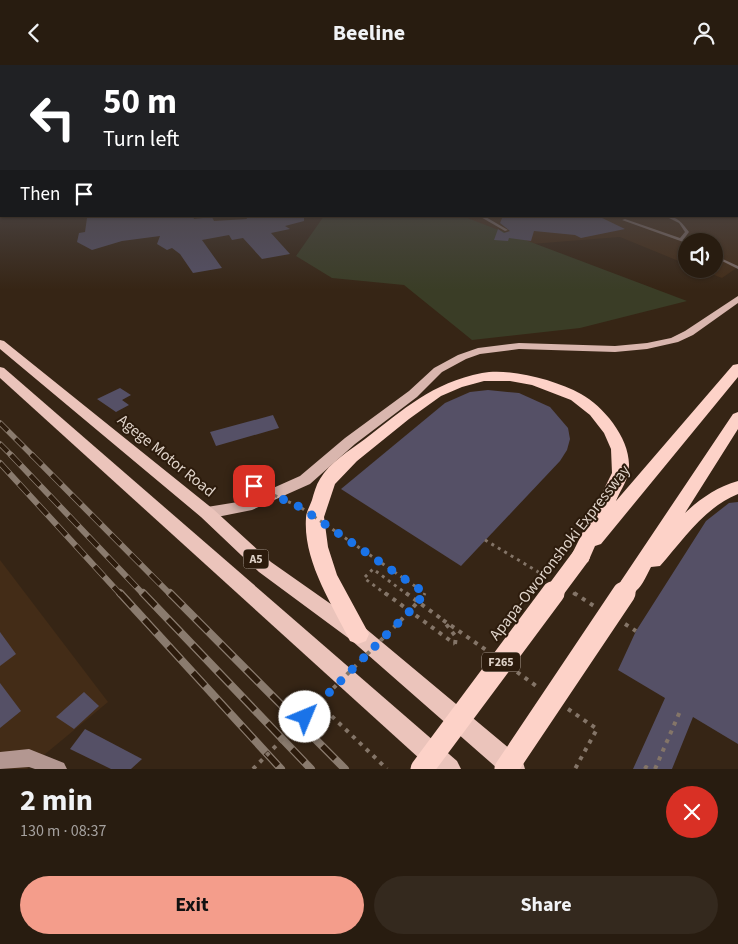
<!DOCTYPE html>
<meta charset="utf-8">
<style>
body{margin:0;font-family:"Source Sans 3",sans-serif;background:#34291e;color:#f1f3f6;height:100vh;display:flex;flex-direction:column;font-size:19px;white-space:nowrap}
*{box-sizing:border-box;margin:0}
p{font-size:16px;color:#a5a19f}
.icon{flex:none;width:28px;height:28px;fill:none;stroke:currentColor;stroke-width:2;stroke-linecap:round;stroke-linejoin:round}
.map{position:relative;height:704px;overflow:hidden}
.panel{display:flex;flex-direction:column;background:#281c10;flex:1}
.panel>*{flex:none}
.guide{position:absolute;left:0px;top:0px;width:739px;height:152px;box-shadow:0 1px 4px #0004,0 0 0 1px #443a30;background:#202124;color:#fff;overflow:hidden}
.buttons{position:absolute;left:678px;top:168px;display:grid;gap:10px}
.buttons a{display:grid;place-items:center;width:45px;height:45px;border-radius:50%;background:#281c10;box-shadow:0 1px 4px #0004,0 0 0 1px #443a30;font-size:25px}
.pin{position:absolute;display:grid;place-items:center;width:42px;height:42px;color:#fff;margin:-21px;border-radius:10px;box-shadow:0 2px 8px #0006}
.me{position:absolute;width:55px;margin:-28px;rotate:45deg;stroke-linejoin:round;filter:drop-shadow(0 0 4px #0008)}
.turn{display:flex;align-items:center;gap:18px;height:105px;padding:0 20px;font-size:22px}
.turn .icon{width:65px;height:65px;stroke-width:2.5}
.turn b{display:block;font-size:35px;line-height:42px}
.then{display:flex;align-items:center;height:48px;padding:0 20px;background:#0003;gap:10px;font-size:19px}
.round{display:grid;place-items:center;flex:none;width:52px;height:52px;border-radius:26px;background:#34291e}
.headline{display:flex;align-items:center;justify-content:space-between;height:85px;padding:0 20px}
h1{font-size:30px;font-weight:700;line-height:38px}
.action{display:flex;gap:10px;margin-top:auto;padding:10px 20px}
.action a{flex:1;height:58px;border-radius:30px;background:#f49d8b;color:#111;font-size:20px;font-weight:700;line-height:58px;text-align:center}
.action a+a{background:#34291e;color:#f1f3f6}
header{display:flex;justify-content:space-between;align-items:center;height:65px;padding:0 20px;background:#281c10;font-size:22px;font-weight:700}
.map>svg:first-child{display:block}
.built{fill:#432c17}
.green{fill:#3a3d26}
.building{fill:#555066}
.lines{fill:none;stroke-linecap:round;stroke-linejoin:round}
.path-far1{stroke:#847568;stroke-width:3;stroke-dasharray:3 4.5;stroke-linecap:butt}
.path{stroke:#847568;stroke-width:4;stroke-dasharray:4 5.5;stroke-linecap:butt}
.service{fill:#81706b;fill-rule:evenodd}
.secondary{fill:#b39791;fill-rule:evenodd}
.primary{fill:#d9b6ae;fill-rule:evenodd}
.trunk{fill:#ebc4bb;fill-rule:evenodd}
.motorway{fill:#fdd2c8;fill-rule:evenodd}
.rail-far2-casing{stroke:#8a7b6e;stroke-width:5.5}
.rail-far1-casing{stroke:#8a7b6e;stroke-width:6}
.rail-casing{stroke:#8a7b6e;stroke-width:8}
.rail-far2{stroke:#2c1b0c;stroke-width:4;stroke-dasharray:11;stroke-linecap:butt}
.rail-far1{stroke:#2c1b0c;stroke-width:4.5;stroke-dasharray:14;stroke-linecap:butt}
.rail{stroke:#2c1b0c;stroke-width:5.5;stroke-dasharray:18;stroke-linecap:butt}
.path-bridge-far1{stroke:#847568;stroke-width:3;stroke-dasharray:3 4.5;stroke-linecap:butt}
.path-bridge{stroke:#847568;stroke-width:4;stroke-dasharray:4 5.5;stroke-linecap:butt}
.motorway-bridge-far1{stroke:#fdd2c8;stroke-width:18}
.motorway-bridge{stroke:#fdd2c8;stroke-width:23}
.route{stroke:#1a73e8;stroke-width:9;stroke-dasharray:0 16.2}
.labels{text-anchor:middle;stroke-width:4;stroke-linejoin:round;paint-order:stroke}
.shield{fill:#2c1b0c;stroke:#a99c90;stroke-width:1}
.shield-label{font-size:12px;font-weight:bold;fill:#dfd3c9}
.near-street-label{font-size:16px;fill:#dfd3c9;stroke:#2c1b0c}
</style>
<header><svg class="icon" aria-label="back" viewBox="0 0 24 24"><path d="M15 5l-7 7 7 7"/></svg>Beeline<svg class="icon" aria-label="person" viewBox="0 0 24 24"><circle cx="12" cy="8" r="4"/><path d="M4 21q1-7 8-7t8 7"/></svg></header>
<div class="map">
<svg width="738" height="704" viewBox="0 0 738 704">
<rect width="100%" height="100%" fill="#362515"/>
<g class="built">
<polygon points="738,127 738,202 722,213 698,204 714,204 714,176 686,176 686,199 620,172 518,180 434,151 738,151"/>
<polygon points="0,495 108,637 27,704 0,704"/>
</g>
<polygon class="green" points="324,151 462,151 687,236 580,263 472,275 404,220 332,213 296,191"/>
<g class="building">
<polygon points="104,151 125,151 125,153 193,151 194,154 212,152 214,156 247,154 246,151 304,151 304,156 285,161 290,164 271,168 290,189 262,194 243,173 232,175 229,170 202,175 222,203 193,208 180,189 172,183 167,185 157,179 160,171 122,176 92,185 77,177 79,168 85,167 87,153"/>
<polygon points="503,151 598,151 625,164 581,173 575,170 534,166 531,176 509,173 508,176 494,175 498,164 504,168 510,166 500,158"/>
<polygon points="120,323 131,330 122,335 129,340 116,347 97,334"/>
<polygon points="488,325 519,328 550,342 568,363 570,374 567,385 560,396 461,501 341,424 445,338 470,327"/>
<polygon points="273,350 279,363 216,381 210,367"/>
<polygon points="738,437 738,679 693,652 672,704 633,704 665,633 618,605 636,566 706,456 729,438"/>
<polygon points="0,567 16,589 0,601"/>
<polygon points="0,618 21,646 0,663"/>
<polygon points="84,627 99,641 74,664 56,652"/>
<polygon points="85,664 142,694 131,704 111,704 70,684"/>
</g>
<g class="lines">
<polyline class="path-far1" points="387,530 364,513 373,504 408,530"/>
<g class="path">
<polyline points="385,528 455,579"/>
<polyline points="406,528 443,555"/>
<polyline points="455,579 456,572 443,555 486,585"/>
<polyline points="517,607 539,623"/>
<polyline points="318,638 387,704"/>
<polyline points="568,644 597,664 575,704"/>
<polyline points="645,704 646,702 648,704"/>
<polyline points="655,704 681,644"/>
</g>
<g class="service">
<polygon points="479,151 484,151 508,165 505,166"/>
<path d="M665 151C678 151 682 158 689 167L683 175 687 176H686V178L622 155 625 154 680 173 685 167 679 158Z"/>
<polygon points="714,190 738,201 738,204 714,192"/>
</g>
<polygon class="secondary" points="29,684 64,698 67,704 35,704 29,702 0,704 0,687"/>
<polygon class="primary" points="738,231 738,238 693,270 678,277 647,284 615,287 519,284 480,289 466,294 442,307 417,332 355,379 310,419 252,445 207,454 202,452 200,448 202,444 207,442 244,436 300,411 345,373 409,326 434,303 458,290 478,283 519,278 615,281 647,278 671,273 685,266"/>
<g class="trunk">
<polygon points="0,275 4,276 213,444 271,497 365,563 522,694 525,704 498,704 351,575 259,507 201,452 0,284"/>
<polygon points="0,302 4,303 457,696 461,704 431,704 0,313"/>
</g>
<g class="motorway">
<path d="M738 299V312L601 479 595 481 588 497 581 499 574 497 571 491 612 408 611 384 604 368 590 350 571 335 532 320 510 316H484L462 322 441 331 409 354 357 396 335 419 324 452 328 482 337 510 369 569 366 576 358 579 350 576C332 539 303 496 306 453 306 447 310 441 312 435 314 428 316 420 320 414 329 398 350 385 365 374 404 344 432 318 482 308 511 303 555 315 581 329 605 342 635 379 628 409 626 418 619 428 616 436L733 300Z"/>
<path d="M738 347V364L685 448C701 433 717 422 738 416V429C705 442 683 475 660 501L651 502C644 515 638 534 621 528L618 522 621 516 733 349Z"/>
</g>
<g class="rail-far2-casing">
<g id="rail-far2">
<polyline points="0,358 33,391"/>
<polyline points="0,379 12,391"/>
</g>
</g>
<g class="rail-far1-casing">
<g id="rail-far1">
<polyline points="11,390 144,530"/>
<polyline points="32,390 171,530"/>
<polyline points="0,398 121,530"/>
</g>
</g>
<g class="rail-casing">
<g id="rail">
<polyline points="120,528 281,704"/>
<polyline points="143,528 311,704"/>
<polyline points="170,528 345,704"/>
</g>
</g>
<use href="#rail-far2" class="rail-far2"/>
<use href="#rail-far1" class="rail-far1"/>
<use href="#rail" class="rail"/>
<g class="path-bridge-far1">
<polyline points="254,421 300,442 425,528 424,530"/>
<polyline points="485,475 545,511"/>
<polyline points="573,528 576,530"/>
</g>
<g class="path-bridge">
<polyline points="574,528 594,541"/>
<polyline points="625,559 636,566"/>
<polyline points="253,704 410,546 425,528"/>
</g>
<g class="motorway-bridge-far1">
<polyline points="552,530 581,491"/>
<polyline points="623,530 628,522"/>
</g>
<g class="motorway-bridge">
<polyline points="422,704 553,528"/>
<polyline points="506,704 624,528"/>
</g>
</g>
<linearGradient id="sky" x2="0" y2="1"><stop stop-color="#1e140c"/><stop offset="0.56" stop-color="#4c4646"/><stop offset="1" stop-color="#4c4646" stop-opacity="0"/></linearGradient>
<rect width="738" height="225" fill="url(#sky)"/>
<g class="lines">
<polyline class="route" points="254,421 300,442 425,528 410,546 305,652"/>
</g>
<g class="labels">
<g class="shield">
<rect x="243.5" y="484.5" width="25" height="19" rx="4"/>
<rect x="482" y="587.5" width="38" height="19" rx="4"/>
</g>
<g class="shield-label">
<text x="256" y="498">A5</text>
<text x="501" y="601">F265</text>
</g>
<g class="near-street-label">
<text transform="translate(167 390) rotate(39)" y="6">Agege Motor Road</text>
<text transform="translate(559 487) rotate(-52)" y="6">Apapa-Oworonshoki Expressway</text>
</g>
</g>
</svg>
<div class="buttons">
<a><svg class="icon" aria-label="sound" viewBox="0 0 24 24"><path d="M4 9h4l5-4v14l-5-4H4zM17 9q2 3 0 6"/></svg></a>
</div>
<div class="pin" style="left:254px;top:421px;background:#d93025"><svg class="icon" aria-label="arrive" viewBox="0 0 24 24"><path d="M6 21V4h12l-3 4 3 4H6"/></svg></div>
<svg class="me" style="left:305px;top:652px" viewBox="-20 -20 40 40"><circle r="19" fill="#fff"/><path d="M0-13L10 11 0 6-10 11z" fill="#1a73e8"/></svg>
<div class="guide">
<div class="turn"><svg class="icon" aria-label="left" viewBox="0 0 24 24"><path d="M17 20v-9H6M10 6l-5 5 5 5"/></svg><div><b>50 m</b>Turn left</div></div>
<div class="then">Then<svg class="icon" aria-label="arrive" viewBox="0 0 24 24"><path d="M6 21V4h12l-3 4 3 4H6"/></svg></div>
</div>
</div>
<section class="panel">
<div class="headline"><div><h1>2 min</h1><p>130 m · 08:37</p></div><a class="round" style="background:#d93025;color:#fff"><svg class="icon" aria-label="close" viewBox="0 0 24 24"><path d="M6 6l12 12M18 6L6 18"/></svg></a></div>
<div class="action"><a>Exit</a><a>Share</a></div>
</section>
